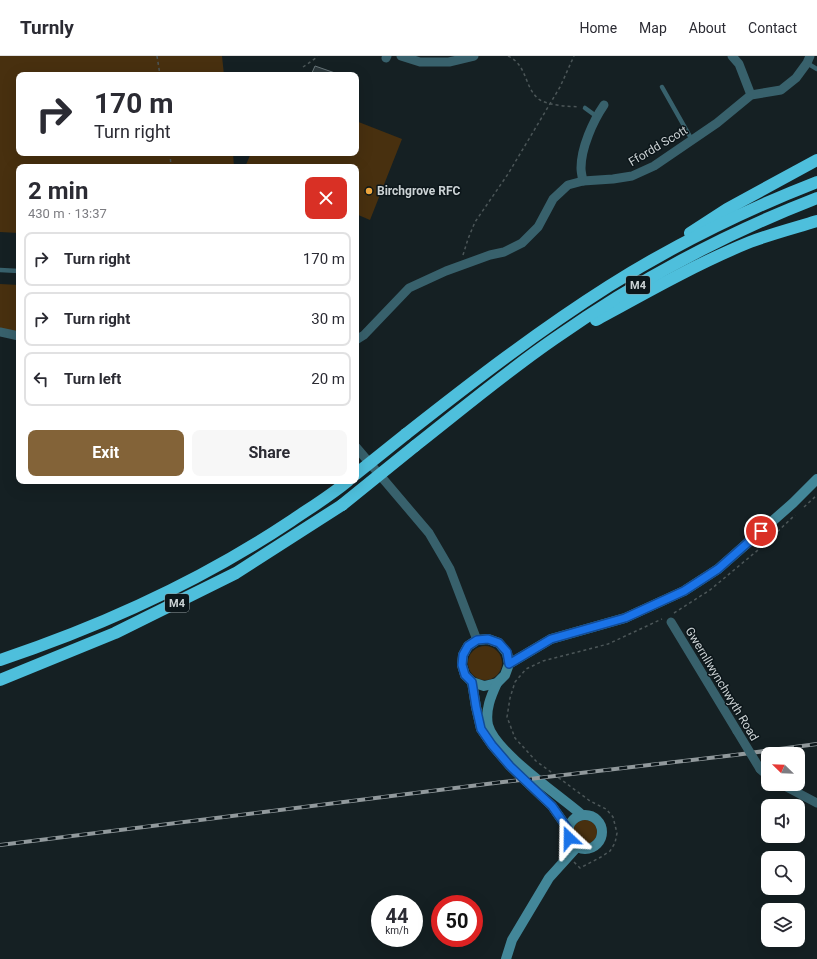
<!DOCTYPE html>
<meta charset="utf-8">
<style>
body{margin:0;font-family:Roboto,sans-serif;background:#f7f7f7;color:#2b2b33;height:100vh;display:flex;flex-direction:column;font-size:15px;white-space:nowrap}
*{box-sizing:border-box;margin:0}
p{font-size:13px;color:#7c7c81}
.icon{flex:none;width:22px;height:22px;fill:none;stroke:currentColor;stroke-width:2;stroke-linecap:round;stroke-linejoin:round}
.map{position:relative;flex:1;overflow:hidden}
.sheet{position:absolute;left:16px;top:108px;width:343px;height:320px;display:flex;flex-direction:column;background:#fff;border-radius:8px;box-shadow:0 4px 16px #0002}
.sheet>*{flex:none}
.hud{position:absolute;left:16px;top:16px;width:343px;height:84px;border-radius:8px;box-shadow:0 4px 16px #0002;background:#fff;color:#2b2b33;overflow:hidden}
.needle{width:26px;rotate:293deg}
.tools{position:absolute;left:761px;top:691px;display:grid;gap:8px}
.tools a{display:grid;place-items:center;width:44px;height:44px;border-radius:8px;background:#fff;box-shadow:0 4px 16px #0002;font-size:20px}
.speed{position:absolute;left:371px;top:839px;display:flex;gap:8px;font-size:20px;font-weight:700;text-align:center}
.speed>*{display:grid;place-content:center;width:52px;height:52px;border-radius:50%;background:#fff;box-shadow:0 4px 16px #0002;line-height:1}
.speed small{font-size:10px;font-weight:400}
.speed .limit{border:6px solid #d22;background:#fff;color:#111}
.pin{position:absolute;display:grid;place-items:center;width:34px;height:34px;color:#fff;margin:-17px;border:2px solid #fff;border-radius:50%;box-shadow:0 1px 4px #0007}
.me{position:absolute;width:44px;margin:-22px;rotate:337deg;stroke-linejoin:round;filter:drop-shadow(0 0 3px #0008)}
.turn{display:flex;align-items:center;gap:14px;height:84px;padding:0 12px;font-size:18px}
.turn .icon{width:52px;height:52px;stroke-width:2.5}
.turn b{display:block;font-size:28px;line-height:34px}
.round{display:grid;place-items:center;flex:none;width:42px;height:42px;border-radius:8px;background:#f7f7f7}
.summary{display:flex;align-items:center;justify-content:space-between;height:68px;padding:0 12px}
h1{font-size:24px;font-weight:700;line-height:30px}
.cta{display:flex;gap:8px;margin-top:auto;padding:8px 12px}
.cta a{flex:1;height:46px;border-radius:8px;background:#836338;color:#fff;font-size:16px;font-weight:700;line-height:46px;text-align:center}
.cta a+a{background:#f7f7f7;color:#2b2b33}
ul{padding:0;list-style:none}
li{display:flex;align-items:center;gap:12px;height:54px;margin:0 8px 6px;padding:0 4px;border:2px solid #e1e1e2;border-radius:8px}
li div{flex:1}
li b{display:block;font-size:15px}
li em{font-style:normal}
header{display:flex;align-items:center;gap:24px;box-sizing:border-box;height:56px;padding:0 20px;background:#fff;border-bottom:1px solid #e1e1e2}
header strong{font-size:19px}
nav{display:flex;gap:22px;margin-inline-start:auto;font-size:14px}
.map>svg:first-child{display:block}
.green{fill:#48300f}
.building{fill:#2c383c;stroke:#69767a}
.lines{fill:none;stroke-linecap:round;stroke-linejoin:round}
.path{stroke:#4c5658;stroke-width:1.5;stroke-dasharray:3 3;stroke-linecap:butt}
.lane{stroke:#38616c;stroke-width:4.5}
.street{stroke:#38616c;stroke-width:9}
.secondary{stroke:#438799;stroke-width:10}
.highway{stroke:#4ebfdc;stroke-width:12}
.rail-casing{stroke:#91999c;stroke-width:4}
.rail{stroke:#0c161a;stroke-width:2.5;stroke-dasharray:8;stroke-linecap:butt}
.street-bridge{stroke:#38616c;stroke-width:9}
.highway-bridge{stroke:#4ebfdc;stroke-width:12}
.route-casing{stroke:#114b97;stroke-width:10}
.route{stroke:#1a73e8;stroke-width:7}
.poi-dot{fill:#efa73e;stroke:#0c161a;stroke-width:1.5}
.labels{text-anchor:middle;stroke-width:3;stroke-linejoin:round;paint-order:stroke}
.shield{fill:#0c161a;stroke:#929a9d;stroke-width:1}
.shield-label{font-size:11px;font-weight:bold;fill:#ccd3d5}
.street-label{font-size:12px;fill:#ccd3d5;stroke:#0c161a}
.poi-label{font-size:12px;font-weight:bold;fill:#ccd3d5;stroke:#0c161a;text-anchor:start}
</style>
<header>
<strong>Turnly</strong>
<nav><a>Home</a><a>Map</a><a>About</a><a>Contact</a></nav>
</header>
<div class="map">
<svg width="817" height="903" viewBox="0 0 817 903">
<rect width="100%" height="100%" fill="#152023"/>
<g class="green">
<polygon points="0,0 222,0 224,19 19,19 19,97 233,97 234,111 19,111 19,177 0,176"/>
<polygon points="356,65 402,83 370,164 356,158 356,111 245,111 251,97 356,97"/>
<polygon points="0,228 19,229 19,276 0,274"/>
<circle cx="485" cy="607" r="17"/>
<circle cx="585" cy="776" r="12"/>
</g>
<polygon class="building" points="315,10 338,18 338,19 311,19"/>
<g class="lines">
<g class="path">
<polyline points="157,0 160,19"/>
<path d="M508 0C528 9 524 33 540 44 551 50 567 50 579 51"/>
<polyline points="303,11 316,2 317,0"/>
<polyline points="170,97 171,111"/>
<polyline points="463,199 468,183 475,166 508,118 560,31 574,0"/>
<polyline points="804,451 817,439"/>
<polyline points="674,557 710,534 758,494 795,459"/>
<polyline points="574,806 580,812 601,801 610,795 615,787 617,777 613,761 606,753 590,745 536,705 515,682 507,661 510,642 515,626 526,613 543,605 608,588 662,563"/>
</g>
<g class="lane">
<polyline points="807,7 817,13"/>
<polyline points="662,31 692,84"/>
<polyline points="585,52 596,60"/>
<polyline points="0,214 19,215"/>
</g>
<g class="street">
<polyline points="401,0 420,6 449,6 474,0"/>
<polyline points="732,0 739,8 751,39"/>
<polyline points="386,2 387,0"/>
<path d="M583 125C582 120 581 116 581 112 581 92 593 65 604 49"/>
<polyline points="0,276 19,280"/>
<polyline points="356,284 364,279 409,232 446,215 490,199 504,196 522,187 538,171 553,143 568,129 583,125 613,123 632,120 654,110 717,67 751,39 781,34 796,22 807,7 810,0"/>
<polyline points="356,391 429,477 450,513 477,584"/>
<polyline points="671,566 737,675"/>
<polyline points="760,713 768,720"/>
<polyline points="781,728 817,747"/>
</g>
<g class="secondary">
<polyline points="509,608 507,597 499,587 488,583 477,584 468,590 463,599 462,609 465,619 472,626 484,630 497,627 505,619 509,608 551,583 625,562 684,535 718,513 793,447 817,423"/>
<polyline points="472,626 476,651 481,673 492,689 510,710 552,750 568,773"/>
<path d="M497 627C491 640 485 654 488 669 495 696 559 739 582 759"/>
<circle cx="585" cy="776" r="17"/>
<polyline points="506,903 512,884 549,822 577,791"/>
</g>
<g class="highway">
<polyline points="690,177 727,153 817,104"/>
<path d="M596 264C645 237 698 207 750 186 771 178 794 172 817 165"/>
<path d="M406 378C472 326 538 275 609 230 674 189 745 154 817 126"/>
<path d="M415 390C461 354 506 316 554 283 635 226 724 178 817 142"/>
<path d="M0 604C102 570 201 525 291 465 310 452 330 440 348 425"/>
<polyline points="0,624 115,577 236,517 342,449"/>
</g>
<g class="rail-casing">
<polyline id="rail" points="0,789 503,726 735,699 817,688"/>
</g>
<use href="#rail" class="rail"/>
<polyline class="street-bridge" points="737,675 760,713"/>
<g class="highway-bridge">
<polyline points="356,418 406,378"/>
<polyline points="342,449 415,390"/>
</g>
</g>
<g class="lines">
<g class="route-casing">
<polyline id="route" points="569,782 568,773 552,750 510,710 492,689 481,673 476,651 472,626 465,619 462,609 463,599 468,590 477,584 488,583 499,587 507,596 509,608 551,583 625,562 684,535 718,513 761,475"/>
</g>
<use href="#route" class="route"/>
</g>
<circle class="poi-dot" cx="369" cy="135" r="4"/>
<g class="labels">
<g class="shield">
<rect x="626" y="220" width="24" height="18" rx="3"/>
<rect x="165" y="538" width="24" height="18" rx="3"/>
</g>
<g class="shield-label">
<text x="638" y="233">M4</text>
<text x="177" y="551">M4</text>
</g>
<g class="street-label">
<text transform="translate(658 90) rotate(-31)" y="4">Ffordd Scott</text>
<text transform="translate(722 628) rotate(59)" y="4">Gwernllwynchwyth Road</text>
</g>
<g class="poi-label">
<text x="377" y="139">Birchgrove RFC</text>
</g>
</g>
</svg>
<div class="tools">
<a><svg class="needle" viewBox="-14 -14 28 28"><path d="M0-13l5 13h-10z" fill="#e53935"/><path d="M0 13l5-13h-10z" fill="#7c7c81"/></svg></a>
<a><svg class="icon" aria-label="sound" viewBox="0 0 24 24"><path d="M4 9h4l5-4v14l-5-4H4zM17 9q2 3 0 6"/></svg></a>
<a><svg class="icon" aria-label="search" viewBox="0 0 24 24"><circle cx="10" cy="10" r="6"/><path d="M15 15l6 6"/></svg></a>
<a><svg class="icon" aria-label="layers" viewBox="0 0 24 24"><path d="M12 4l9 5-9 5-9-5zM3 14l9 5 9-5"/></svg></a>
</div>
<div class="speed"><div>44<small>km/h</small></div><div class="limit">50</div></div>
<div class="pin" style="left:761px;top:475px;background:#d93025"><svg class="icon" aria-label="arrive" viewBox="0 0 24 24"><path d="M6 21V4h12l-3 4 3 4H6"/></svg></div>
<svg class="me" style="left:569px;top:782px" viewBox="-20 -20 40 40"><path d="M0-17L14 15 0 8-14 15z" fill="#1a73e8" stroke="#fff" stroke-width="4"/></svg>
<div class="hud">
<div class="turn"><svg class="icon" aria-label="right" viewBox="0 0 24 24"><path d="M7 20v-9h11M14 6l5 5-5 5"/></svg><div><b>170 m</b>Turn right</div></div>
</div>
<section class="sheet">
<div class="summary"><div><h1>2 min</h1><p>430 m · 13:37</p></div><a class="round" style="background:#d93025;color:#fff"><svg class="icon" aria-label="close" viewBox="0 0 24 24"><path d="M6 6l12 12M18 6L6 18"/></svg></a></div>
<ul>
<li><svg class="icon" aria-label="right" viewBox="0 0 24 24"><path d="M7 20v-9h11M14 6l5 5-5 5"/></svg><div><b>Turn right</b></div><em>170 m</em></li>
<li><svg class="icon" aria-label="right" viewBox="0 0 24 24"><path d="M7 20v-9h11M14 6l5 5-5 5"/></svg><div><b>Turn right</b></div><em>30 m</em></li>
<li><svg class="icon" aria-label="left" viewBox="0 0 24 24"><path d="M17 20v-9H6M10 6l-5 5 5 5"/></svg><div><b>Turn left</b></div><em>20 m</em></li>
</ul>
<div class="cta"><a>Exit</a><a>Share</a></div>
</section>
</div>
